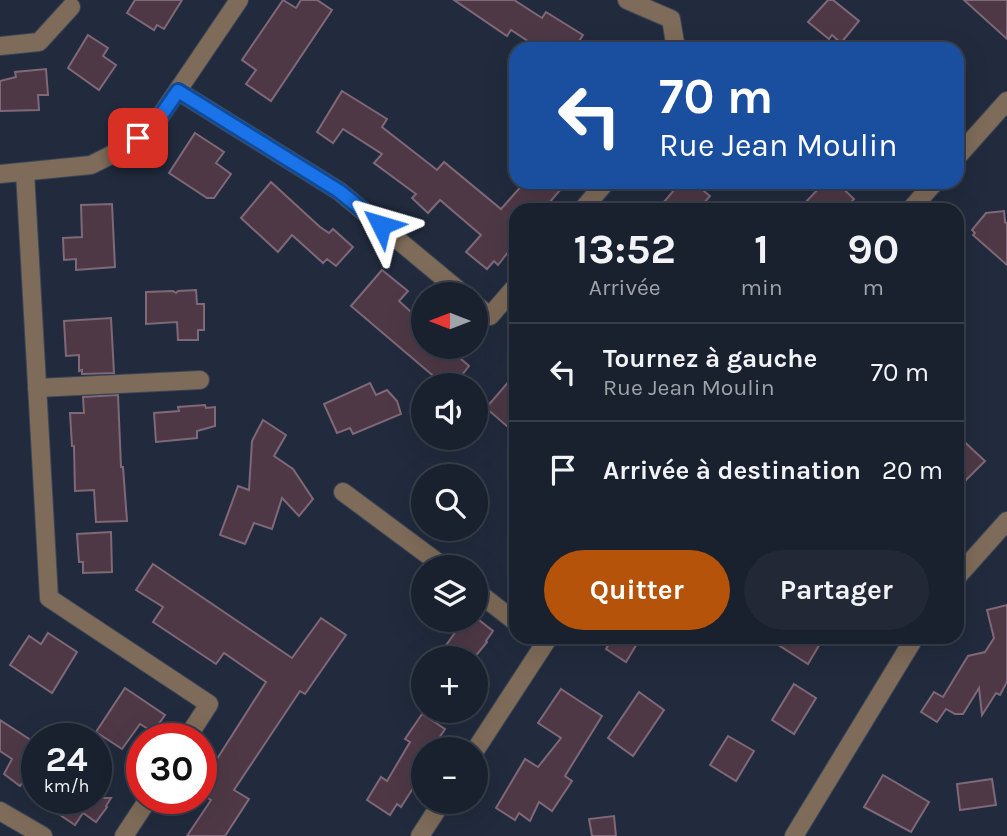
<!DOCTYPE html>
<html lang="fr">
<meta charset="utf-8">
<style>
body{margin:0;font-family:Karla,sans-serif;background:#222836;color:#f1f3f6;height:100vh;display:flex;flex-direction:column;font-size:26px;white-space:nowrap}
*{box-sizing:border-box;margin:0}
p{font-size:23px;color:#9fa3aa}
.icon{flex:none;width:38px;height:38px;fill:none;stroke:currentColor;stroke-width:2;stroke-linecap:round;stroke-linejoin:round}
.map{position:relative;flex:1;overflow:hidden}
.panel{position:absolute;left:509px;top:203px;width:455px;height:441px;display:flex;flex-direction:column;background:#19202e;border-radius:21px;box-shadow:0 7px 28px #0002,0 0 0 2px #373e4a}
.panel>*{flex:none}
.hud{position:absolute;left:509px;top:42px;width:455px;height:147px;border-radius:21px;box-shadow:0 7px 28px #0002,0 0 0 2px #373e4a;background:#1a4fa0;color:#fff;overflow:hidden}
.needle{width:46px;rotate:270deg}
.controls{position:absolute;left:411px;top:282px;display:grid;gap:14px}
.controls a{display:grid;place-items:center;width:77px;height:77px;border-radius:50%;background:#19202e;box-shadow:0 7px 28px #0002,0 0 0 2px #373e4a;font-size:35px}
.speed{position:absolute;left:21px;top:723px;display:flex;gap:14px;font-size:35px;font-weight:700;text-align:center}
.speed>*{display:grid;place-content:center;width:91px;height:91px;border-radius:50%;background:#19202e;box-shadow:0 7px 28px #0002,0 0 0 2px #373e4a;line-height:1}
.speed small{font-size:18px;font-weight:400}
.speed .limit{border:10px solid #d22;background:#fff;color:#111}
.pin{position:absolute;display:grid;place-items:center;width:60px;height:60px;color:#fff;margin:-30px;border-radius:14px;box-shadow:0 4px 10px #0006}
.me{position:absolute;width:77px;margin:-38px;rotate:310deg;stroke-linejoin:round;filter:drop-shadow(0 0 5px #0008)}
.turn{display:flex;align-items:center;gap:24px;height:147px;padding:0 35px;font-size:32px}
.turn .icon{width:91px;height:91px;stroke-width:2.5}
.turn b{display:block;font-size:49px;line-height:60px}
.eta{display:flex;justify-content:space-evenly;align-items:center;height:119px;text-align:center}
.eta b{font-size:42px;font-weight:700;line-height:49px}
.primary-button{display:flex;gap:14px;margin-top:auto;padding:14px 35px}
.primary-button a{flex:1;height:80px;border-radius:42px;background:#b45309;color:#fff;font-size:28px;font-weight:700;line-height:80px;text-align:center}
.primary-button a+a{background:#222836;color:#f1f3f6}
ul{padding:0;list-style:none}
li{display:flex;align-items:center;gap:21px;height:98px;padding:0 35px;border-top:2px solid #373e4a}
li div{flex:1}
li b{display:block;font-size:26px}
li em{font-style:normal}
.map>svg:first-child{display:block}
.building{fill:#4e3846;stroke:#7f6877;stroke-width:2}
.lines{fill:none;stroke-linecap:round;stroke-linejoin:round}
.minor-casing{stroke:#3c4657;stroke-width:20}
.minor{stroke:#7e6b59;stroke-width:18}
.route-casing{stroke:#114b97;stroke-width:18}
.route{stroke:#1a73e8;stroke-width:12}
</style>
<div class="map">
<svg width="1007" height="836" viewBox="0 0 1007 836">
<rect width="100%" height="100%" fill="#212b3d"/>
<g class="building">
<polygon points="135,0 182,0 164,29 157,25 154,30 127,13"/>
<polygon points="283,0 296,8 301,0 317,0 332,10 271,101 246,84 256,70 242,60"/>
<polygon points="454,0 514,0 542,18 546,12 583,35 574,49 540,49 511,30 507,36"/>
<polygon points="828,0 833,0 859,21 841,43 832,35 829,39 808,22"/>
<polygon points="964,0 1007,0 1007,39"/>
<polygon points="88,35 108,48 103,56 116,65 99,90 68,68"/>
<polygon points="46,69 48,95 38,95 39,110 0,111 0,81 16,77 15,72"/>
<polygon points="342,91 387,119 382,127 437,170 444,162 501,209 525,182 567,182 543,210 516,210 516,242 498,265 494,261 487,269 466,252 481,235 440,200 428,213 412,198 416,194 374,163 382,154 343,129 333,143 317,132"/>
<polygon points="195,133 224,152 216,163 231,174 214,198 207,198 169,173"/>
<polygon points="271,182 320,227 329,233 333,229 353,247 336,266 327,259 323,263 292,235 278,252 241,218"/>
<polygon points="681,182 693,182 710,196 698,210 657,210"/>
<polygon points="825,182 836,182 854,199 844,210 798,210"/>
<polygon points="112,204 115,267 76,270 76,259 64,260 63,238 82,237 81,205"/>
<polygon points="1004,211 1005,222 1007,224 1007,265 973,235 975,233 972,230 986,213"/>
<polygon points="382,270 408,291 399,301 424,324 424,346 446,346 469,366 454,385 444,385 351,306"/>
<polygon points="196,290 197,304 204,304 204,330 198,330 198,340 178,340 177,322 146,324 146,292 173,291 176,293 178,291"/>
<polygon points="111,318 114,373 82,374 82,370 79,371 79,355 66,356 64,321"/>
<polygon points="516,373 516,434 486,408"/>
<polygon points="370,383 376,395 387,390 397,401 401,414 353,434 350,428 337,433 324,404"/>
<polygon points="118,395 121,467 123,467 127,521 96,522 94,490 75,491 74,446 72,446 70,413 84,413 83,397"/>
<polygon points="205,405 206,408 215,407 215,426 197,431 197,438 156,442 154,413 179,411 178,407"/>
<polygon points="263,420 286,435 274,456 293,469 313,499 299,516 282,498 272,529 254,523 245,544 220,535 238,486 249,490 252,441"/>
<polygon points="957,435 985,461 957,489"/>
<polygon points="111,532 112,572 83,573 83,562 79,562 77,534"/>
<polygon points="153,564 292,658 321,618 346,635 305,694 300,691 234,790 249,799 225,836 187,836 211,800 201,794 201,768 208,773 266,682 224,653 216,664 153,622 163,607 136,590"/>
<polygon points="1007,605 1007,682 1000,695 996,693 982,715 979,688 963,714 955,714 946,709 937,722 921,712 934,692 943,697 968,656 985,652 994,638 987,610"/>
<polygon points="464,620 479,620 493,631 486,641 487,642 474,658 437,658"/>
<polygon points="48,633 77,652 52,693 10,665 29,636 41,644"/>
<polygon points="613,637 641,637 626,662 606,649"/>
<polygon points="766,637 824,637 808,664"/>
<polygon points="794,684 816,698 794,734 772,720"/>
<polygon points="125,688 165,715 153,732 140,724 122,749 96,732"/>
<polygon points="561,689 602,716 565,776 572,781 552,811 539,802 530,821 519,813 515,820 496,808 525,759 538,767 561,738 538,723"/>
<polygon points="639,692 664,710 633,756 608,738"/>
<polygon points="422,714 445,729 432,749 424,749 424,771 401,807 397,804 390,815 367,800 381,777 387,781 410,742 405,739"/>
<polygon points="0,720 37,744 37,760 20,786 4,774 12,759 0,751"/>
<polygon points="728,736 754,751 736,781 710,765"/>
<polygon points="883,775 929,802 911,832 864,807"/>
<polygon points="992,779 996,805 960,810 957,784"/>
<polygon points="35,798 111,798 106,806 107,807 96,822 83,813 75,825"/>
<polygon points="614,816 616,836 592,836 589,819"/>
</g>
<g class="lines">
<g class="minor-casing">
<g id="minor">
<polyline points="627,0 671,19 676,49"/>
<polyline points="0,46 39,42 71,7"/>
<polyline points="178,91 339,191 463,294"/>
<polyline points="957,157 1007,101"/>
<polyline points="25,172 49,598 209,704 187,738"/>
<polyline points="0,174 91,165 123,149 153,127 239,0"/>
<polyline points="582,210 606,182"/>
<polyline points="910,210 935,182"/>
<polyline points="476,305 490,316 516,286"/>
<polyline points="37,388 200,380"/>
<polyline points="343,492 444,567"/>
<polyline points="957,577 1007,521"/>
<polyline points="476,591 516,622"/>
<polyline points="476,749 549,637"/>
<polyline points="0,811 43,836"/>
<polyline points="124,836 149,798"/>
<polyline points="420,836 442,802"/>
<polyline points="794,836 915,637"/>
</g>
</g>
<use href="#minor" class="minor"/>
</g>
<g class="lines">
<g class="route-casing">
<polyline id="route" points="138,138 153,127 178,91 339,191 381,225"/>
</g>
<use href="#route" class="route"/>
</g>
</svg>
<div class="controls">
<a><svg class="needle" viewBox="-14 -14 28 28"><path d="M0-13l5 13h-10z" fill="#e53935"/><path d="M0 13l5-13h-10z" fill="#9fa3aa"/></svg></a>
<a><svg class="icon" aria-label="sound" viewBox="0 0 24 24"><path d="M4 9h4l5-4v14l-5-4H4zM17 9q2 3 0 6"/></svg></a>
<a><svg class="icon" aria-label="search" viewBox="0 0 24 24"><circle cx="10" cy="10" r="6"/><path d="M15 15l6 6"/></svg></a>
<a><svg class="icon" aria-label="layers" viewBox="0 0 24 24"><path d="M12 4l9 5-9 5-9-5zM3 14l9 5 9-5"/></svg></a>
<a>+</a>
<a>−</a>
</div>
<div class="speed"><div>24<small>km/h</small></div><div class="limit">30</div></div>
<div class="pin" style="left:138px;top:138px;background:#d93025"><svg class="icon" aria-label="arrive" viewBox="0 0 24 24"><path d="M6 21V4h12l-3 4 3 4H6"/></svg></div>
<svg class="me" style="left:381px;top:225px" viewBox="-20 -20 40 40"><path d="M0-17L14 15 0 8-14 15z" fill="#1a73e8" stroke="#fff" stroke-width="4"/></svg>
<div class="hud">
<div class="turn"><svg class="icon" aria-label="left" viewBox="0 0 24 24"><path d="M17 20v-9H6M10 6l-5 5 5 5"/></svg><div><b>70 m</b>Rue Jean Moulin</div></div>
</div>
<section class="panel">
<div class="eta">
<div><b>13:52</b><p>Arrivée</p></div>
<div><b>1</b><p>min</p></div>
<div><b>90</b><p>m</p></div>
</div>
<ul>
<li><svg class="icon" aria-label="left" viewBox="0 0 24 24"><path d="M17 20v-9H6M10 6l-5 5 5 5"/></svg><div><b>Tournez à gauche</b><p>Rue Jean Moulin</p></div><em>70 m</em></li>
<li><svg class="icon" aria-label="arrive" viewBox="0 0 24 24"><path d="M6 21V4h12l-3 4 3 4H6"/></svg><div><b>Arrivée à destination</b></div><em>20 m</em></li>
</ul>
<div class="primary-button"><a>Quitter</a><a>Partager</a></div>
</section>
</div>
